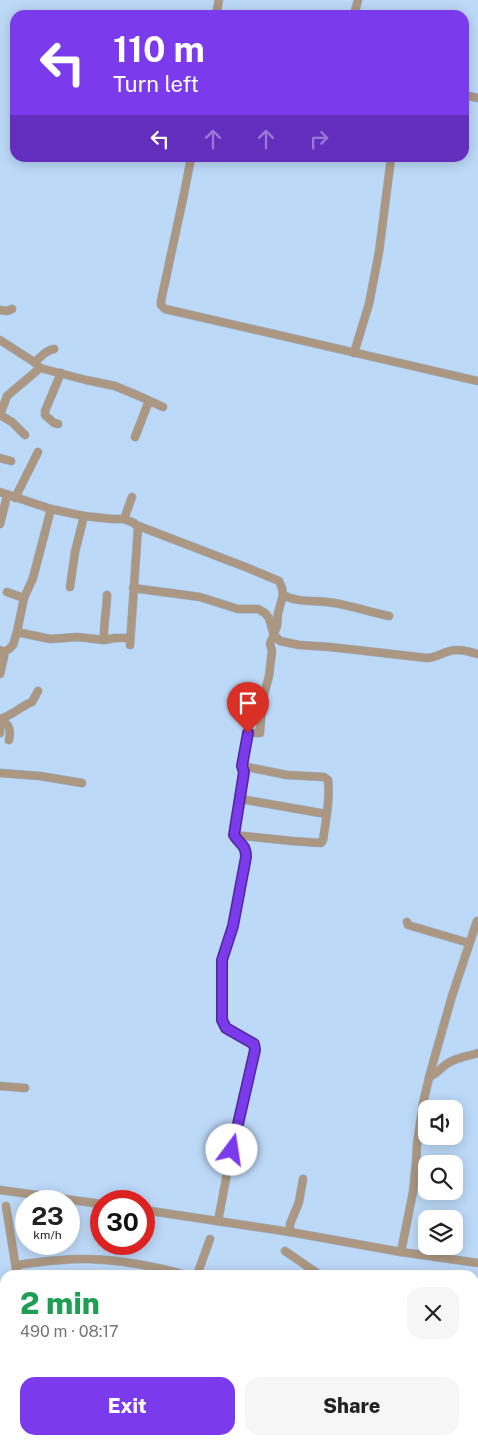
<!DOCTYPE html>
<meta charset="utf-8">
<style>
body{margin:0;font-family:"Public Sans",sans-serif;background:#f6f6f6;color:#222;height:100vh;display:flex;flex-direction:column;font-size:19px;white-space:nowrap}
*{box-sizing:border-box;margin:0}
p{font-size:16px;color:#767676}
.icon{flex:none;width:28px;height:28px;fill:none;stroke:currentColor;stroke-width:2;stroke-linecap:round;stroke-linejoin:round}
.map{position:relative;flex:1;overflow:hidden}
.panel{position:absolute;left:0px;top:1270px;width:479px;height:175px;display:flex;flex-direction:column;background:#fff;border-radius:15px 15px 0 0;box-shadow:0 2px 12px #0003}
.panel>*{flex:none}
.banner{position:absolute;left:10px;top:10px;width:459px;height:152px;border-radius:15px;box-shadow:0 2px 12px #0003;background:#7c3aed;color:#fff;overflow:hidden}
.tools{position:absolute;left:418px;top:1100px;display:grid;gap:10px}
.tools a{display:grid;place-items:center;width:45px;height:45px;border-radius:10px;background:#fff;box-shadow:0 2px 12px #0003;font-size:25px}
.speed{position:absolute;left:15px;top:1190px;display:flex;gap:10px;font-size:25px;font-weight:700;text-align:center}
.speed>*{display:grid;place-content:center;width:65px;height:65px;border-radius:50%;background:#fff;box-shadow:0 2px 12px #0003;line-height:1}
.speed small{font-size:12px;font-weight:400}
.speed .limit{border:8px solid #d22;background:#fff;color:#111}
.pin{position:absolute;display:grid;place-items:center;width:42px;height:42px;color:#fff;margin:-51px -21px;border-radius:50% 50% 50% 0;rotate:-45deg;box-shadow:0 0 5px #0007}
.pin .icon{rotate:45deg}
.me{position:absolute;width:55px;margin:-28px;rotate:14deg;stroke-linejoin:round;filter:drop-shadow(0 0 4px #0008)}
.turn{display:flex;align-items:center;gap:18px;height:105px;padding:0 20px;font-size:22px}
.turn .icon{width:65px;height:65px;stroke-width:2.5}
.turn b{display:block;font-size:35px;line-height:42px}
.lanes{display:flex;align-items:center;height:48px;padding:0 20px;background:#0003;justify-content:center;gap:25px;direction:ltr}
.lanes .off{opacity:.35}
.round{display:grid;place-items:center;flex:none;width:52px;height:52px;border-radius:15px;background:#f6f6f6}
.overview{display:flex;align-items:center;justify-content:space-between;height:85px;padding:0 20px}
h1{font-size:30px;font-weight:800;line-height:38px;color:#1e9e55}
.cta{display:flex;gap:10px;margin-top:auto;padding:10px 20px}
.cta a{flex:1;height:58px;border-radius:15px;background:#7c3aed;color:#fff;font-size:20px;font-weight:800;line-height:58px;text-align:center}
.cta a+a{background:#f6f6f6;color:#222}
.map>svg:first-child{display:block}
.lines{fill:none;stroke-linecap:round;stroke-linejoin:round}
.minor-casing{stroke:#9bb5d2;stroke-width:9}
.minor{stroke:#ac9882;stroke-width:8}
.route-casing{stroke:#51269a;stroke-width:12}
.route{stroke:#7c3aed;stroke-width:9}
</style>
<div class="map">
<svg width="478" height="1445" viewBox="0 0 478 1445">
<rect width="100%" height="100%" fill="#bdd9f8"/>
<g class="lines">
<g class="minor-casing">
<g id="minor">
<polyline points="216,15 219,0"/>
<polyline points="354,15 358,0"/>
<polyline points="464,95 478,98"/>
<polyline points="191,158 184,194 161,301 161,305 165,309 478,381"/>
<polyline points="0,310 7,311 12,309"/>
<polyline points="0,340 34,362 40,368 7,396 0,415"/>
<polyline points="354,353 369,304 379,252 391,158"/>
<path d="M34 362C43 357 43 351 54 349"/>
<polyline points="40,368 86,380 115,386 139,396 163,407"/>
<polyline points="0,415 12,422 25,435"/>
<polyline points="58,424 54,423 45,415 45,411 61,373"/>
<polyline points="135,437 149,401"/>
<polyline points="0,458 11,461"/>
<polyline points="0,492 51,509 84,516 112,519 124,519 134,523 138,527 130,645"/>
<polyline points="15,498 38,452"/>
<polyline points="124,519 132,497"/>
<polyline points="0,524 7,496"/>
<path d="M136 525 248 568 279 581 282 588 283 595C298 603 317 600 334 603 352 606 370 612 389 616"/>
<polyline points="70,587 75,552 84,516"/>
<path d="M133 588 200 597 238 609H258L265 613 269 618 274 635 280 641 299 645 330 647 427 658C435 658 442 653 450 651 459 648 469 652 478 654"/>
<polyline points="7,592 24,598"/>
<polyline points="17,632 50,639 77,637 104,640 115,638 130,638"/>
<path d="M104 640C103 625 107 610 107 595"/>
<polyline points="0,650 4,652 4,657 0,674"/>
<polyline points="4,652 9,649 13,645 17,632 24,598 33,578 51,509"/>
<path d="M2 718C13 715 21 706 32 702L38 691"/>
<path d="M1 720C10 724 11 731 9 740"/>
<polyline points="0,733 0,721"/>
<polyline points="0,773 40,776 82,783"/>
<polyline points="241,800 246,800 326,814"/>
<path d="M234 835 292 841 321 843 323 840C326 820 330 800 328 780L324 777 287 775 247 767 245 768 244 772"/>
<polyline points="407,922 408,925 469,943"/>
<path d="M429 1077C437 1074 442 1066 450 1062 459 1057 469 1056 478 1053"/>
<polyline points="0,1086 25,1088"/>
<polyline points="0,1190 101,1204"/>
<polyline points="6,1206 17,1275"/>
<polyline points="144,1210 290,1232 401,1252 478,1263"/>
<path d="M218 1221 229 1163 255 1051 254 1044 226 1028 222 1020V959L233 926 246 857C246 844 240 845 234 835L244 772 242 766 248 733H260L262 702 269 676 271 659 272 651 270 644 277 626 278 613 283 595"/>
<polyline points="290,1232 290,1224 299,1202 303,1179"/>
<polyline points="285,1251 320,1275"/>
<polyline points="401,1252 413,1192 416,1163 417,1145 423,1103 431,1070 452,996 477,921"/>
<path d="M16 1265C40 1262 64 1258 88 1259 122 1260 154 1266 186 1275"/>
<polyline points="197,1275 210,1239"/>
<polyline points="0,1370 5,1368"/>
<polyline points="47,1440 48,1445"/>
<polyline points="272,1440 276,1445"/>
<polyline points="331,1440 335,1445"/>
<polyline points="389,1440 392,1445"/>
<polyline points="457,1440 460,1445"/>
<polyline points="233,1445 238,1440"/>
</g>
</g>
<use href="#minor" class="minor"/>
</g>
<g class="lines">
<g class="route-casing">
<path id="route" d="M232 1150 255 1050 254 1044 226 1028 222 1020V960L233 926 246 857C246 844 240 845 234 835L244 772 242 766 248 733"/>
</g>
<use href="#route" class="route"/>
</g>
</svg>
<div class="tools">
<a><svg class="icon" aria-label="sound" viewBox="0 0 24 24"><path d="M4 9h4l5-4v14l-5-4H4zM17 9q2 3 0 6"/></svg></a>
<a><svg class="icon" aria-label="search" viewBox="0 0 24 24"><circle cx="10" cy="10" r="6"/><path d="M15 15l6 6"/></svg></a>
<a><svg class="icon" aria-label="layers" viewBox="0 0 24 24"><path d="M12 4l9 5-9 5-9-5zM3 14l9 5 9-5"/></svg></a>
</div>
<div class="speed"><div>23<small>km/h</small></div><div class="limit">30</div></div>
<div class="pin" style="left:248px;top:733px;background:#d93025"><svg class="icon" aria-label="arrive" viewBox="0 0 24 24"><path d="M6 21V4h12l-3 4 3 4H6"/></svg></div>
<svg class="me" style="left:232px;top:1150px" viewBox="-20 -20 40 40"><circle r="19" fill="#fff"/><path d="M0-13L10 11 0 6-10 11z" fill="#7c3aed"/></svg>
<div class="banner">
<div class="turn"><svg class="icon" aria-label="left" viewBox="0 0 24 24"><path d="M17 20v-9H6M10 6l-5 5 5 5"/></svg><div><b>110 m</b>Turn left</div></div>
<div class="lanes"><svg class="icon" aria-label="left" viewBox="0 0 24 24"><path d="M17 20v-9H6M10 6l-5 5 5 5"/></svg><svg class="icon off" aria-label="ahead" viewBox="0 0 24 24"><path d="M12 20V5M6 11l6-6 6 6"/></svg><svg class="icon off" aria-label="ahead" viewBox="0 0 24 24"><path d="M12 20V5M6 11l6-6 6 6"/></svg><svg class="icon off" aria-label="right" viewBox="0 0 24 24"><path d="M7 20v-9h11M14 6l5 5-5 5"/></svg></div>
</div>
<section class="panel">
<div class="overview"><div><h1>2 min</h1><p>490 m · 08:17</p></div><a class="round"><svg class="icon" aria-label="close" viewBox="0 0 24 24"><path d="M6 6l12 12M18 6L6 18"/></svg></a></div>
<div class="cta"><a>Exit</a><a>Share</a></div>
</section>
</div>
